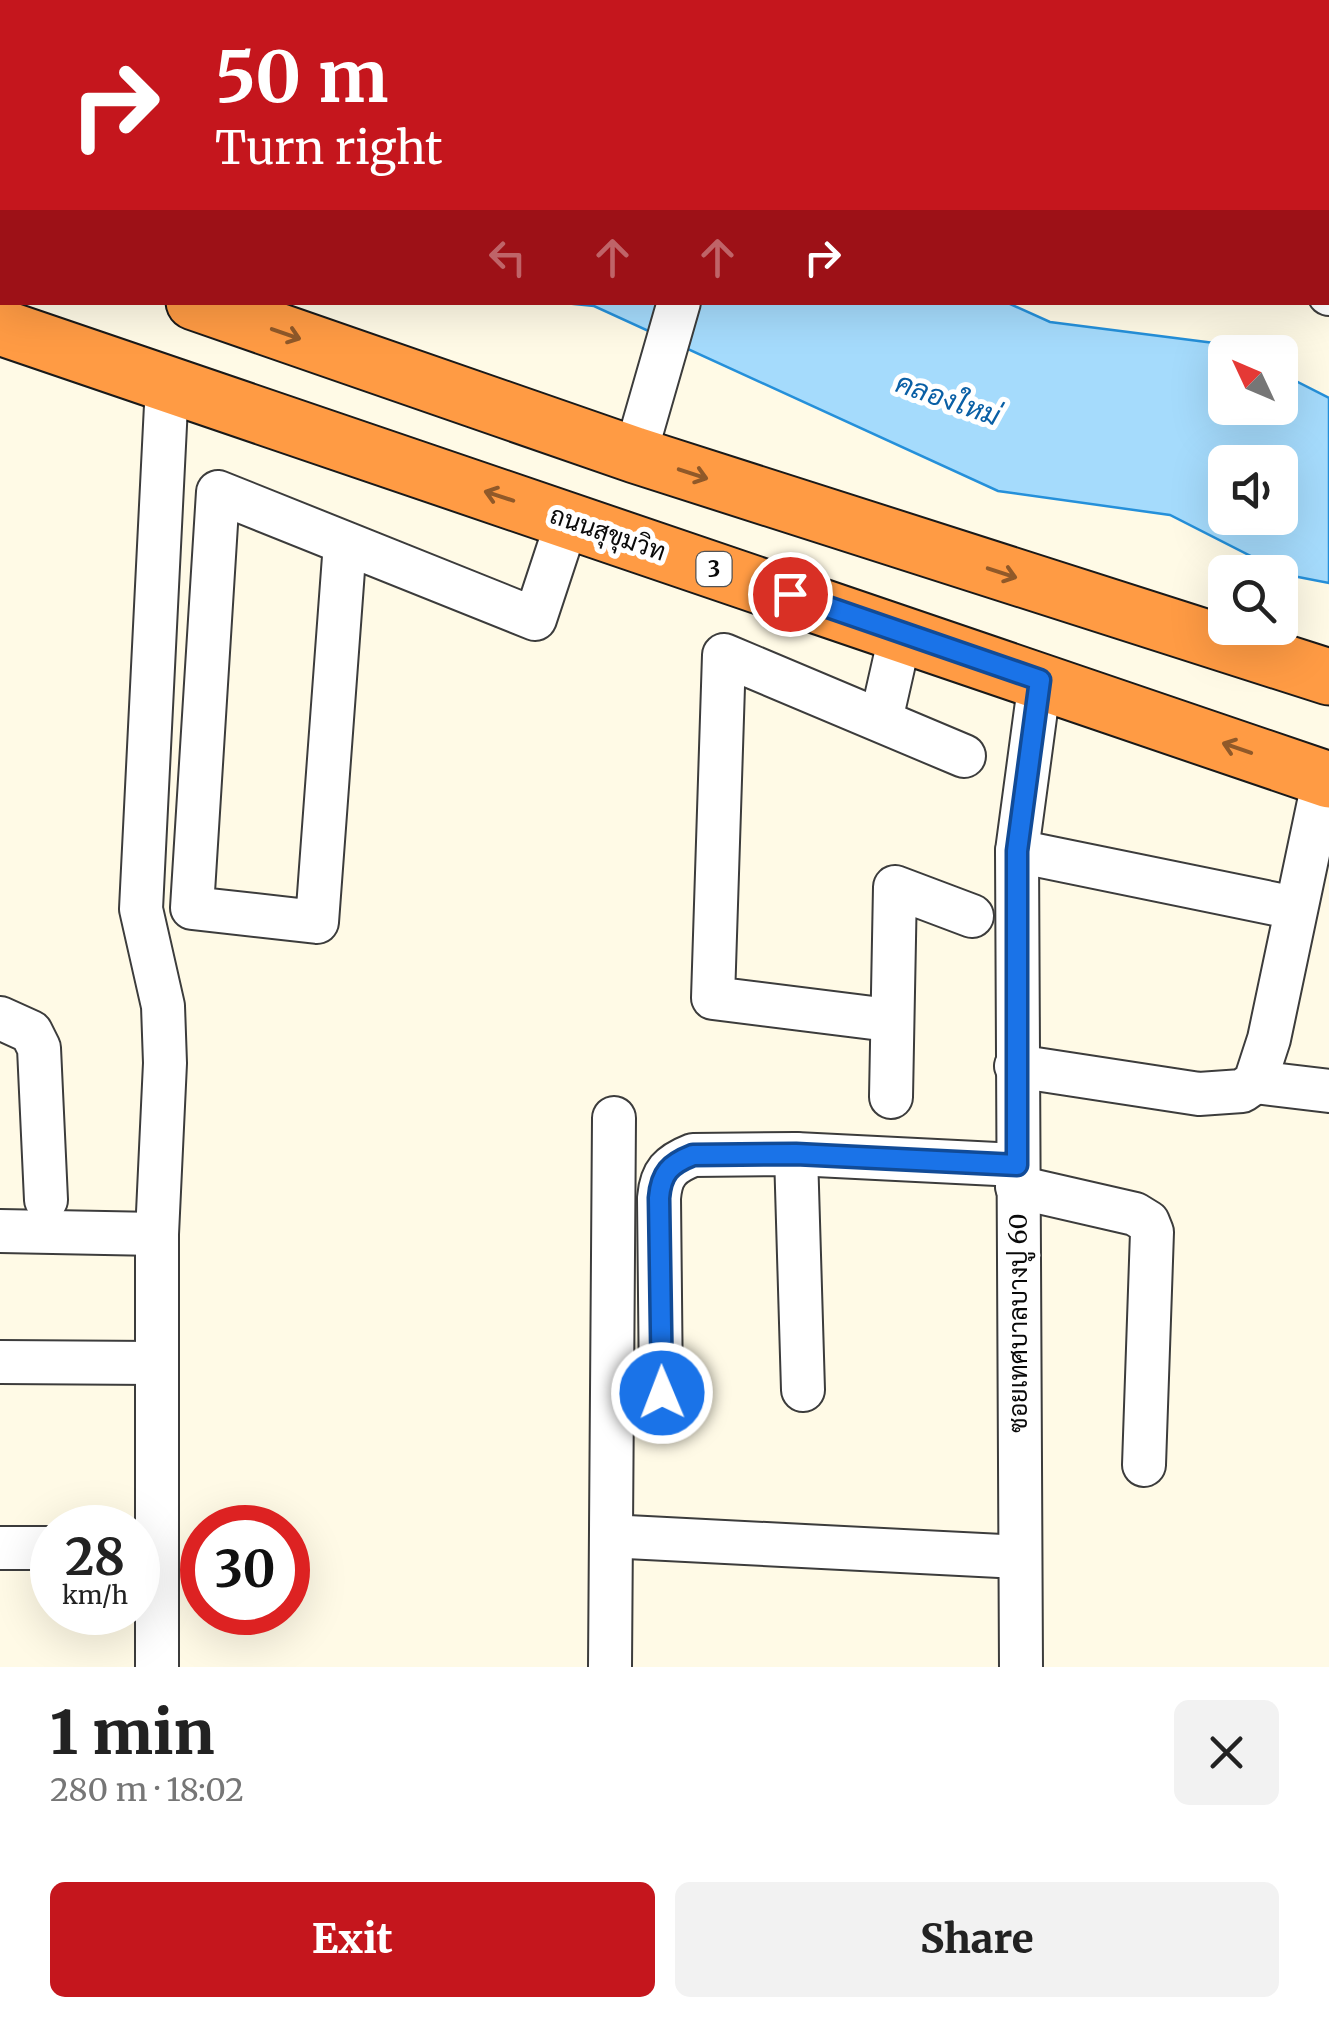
<!DOCTYPE html>
<meta charset="utf-8">
<style>
body{margin:0;font-family:Merriweather,Sarabun,serif;background:#f2f2f2;color:#222;height:100vh;display:flex;flex-direction:column;font-size:38px;white-space:nowrap}
*{box-sizing:border-box;margin:0}
p{font-size:32px;color:#767676}
.icon{flex:none;width:55px;height:55px;fill:none;stroke:currentColor;stroke-width:2;stroke-linecap:round;stroke-linejoin:round}
.map{position:relative;height:1667px;overflow:hidden}
.side{display:flex;flex-direction:column;background:#fff;flex:1}
.side>*{flex:none}
.top-card{position:absolute;left:0px;top:0px;width:1330px;height:305px;box-shadow:0 10px 40px #0002;background:#c5161d;color:#fff;overflow:hidden}
.needle{width:65px;rotate:314deg}
.fabs{position:absolute;left:1208px;top:335px;display:grid;gap:20px}
.fabs a{display:grid;place-items:center;width:90px;height:90px;border-radius:15px;background:#fff;box-shadow:0 10px 40px #0002;font-size:50px}
.speed{position:absolute;left:30px;top:1505px;display:flex;gap:20px;font-size:50px;font-weight:700;text-align:center}
.speed>*{display:grid;place-content:center;width:130px;height:130px;border-radius:50%;background:#fff;box-shadow:0 10px 40px #0002;line-height:1}
.speed small{font-size:25px;font-weight:400}
.speed .limit{border:15px solid #d22;background:#fff;color:#111}
.pin{position:absolute;display:grid;place-items:center;width:85px;height:85px;color:#fff;margin:-42px;border:5px solid #fff;border-radius:50%;box-shadow:0 2px 10px #0007}
.me{position:absolute;width:110px;margin:-55px;rotate:359deg;stroke-linejoin:round;filter:drop-shadow(0 0 8px #0008)}
.turn{display:flex;align-items:center;gap:35px;height:210px;padding:0 50px;font-size:45px}
.turn .icon{width:130px;height:130px;stroke-width:2.5}
.turn b{display:block;font-size:70px;line-height:85px}
.lanes{display:flex;align-items:center;height:95px;padding:0 50px;background:#0003;justify-content:center;gap:50px;direction:ltr}
.lanes .off{opacity:.35}
.round{display:grid;place-items:center;flex:none;width:105px;height:105px;border-radius:15px;background:#f2f2f2}
.headline{display:flex;align-items:center;justify-content:space-between;height:170px;padding:0 50px}
h1{font-size:60px;font-weight:800;line-height:75px}
.cta{display:flex;gap:20px;margin-top:auto;padding:20px 50px}
.cta a{flex:1;height:115px;border-radius:15px;background:#c5161d;color:#fff;font-size:40px;font-weight:800;line-height:115px;text-align:center}
.cta a+a{background:#f2f2f2;color:#222}
.map>svg:first-child{display:block}
.water{fill:#a5dbfc;stroke:#2590da;stroke-width:2.5;fill-rule:evenodd}
.lines{fill:none;stroke-linecap:round;stroke-linejoin:round}
.minor-casing{stroke:#3c3c3c;stroke-width:46}
.highway-casing{stroke:#1a1a1a;stroke-width:59}
.minor{stroke:#fff;stroke-width:42}
.highway{stroke:#ff9b44;stroke-width:55}
.oneway{stroke:#905929}
.route-casing{stroke:#114b97;stroke-width:25}
.route{stroke:#1a73e8;stroke-width:18}
.labels{text-anchor:middle;stroke-width:10;stroke-linejoin:round;paint-order:stroke}
.shield{fill:#fff;stroke:#535353;stroke-width:2.5}
.shield-label{font-size:22px;font-weight:bold;fill:#090909}
.street-label{font-size:25px;fill:#090909;stroke:#fff}
.water-label{font-size:28px;font-style:italic;fill:#095fa5;stroke:#fff}
</style>
<div class="map">
<svg width="1329" height="1667" viewBox="0 0 1329 1667">
<rect width="100%" height="100%" fill="#fffae6"/>
<g class="water">
<polygon points="0,0 142,0 150,2 2,2 2,140"/>
<path d="M564 303H1008L1050 322 1222 344 1239 352H1225V408H1280V373L1329 398V583L1288 575 1170 515 998 491 594 306ZM1225 462H1280V518H1225Z"/>
</g>
<g class="lines">
<g class="minor-casing">
<g id="minor">
<polyline points="543,2 544,2"/>
<polyline points="759,2 759,0"/>
<polyline points="1123,2 1124,0"/>
<polyline points="1328,80 1329,80"/>
<polyline points="1328,292 1329,294"/>
<polyline points="635,455 679,302"/>
<polyline points="345,543 317,922 192,908 218,492 535,619 568,519"/>
<polyline points="881,720 901,632"/>
<polyline points="1017,851 1295,908"/>
<polyline points="0,1018 31,1032 39,1048 46,1200"/>
<polyline points="889,1020 713,998 724,655 964,756"/>
<polyline points="1016,1066 1199,1094 1242,1091 1255,1082 1269,1039 1324,778"/>
<polyline points="1255,1082 1329,1091"/>
<polyline points="891,1097 895,887 972,916"/>
<polyline points="796,1154 803,1390"/>
<polyline points="1017,1187 1135,1214 1148,1222 1152,1232 1144,1465"/>
<polyline points="0,1231 157,1234"/>
<polyline points="0,1362 155,1363"/>
<path d="M661 1393 659 1198C661 1173 670 1164 693 1155L796 1154 1017 1165"/>
<polyline points="627,1537 1020,1557"/>
<polyline points="0,1548 52,1548"/>
<polyline points="157,1667 157,1234 165,1063 163,1006 141,909 167,385"/>
<polyline points="610,1667 614,1118"/>
<polyline points="1021,1667 1017,851 1040,680"/>
</g>
</g>
<g class="highway-casing">
<g id="highway">
<polyline points="0,235 2,236"/>
<polyline points="194,302 635,455 1329,677"/>
<polyline points="0,327 1329,780"/>
</g>
</g>
<use href="#minor" class="minor"/>
<use href="#highway" class="highway"/>
</g>
<defs><path id="oneway-shaft" d="M-6 0H5M1.5-3L5.5 0L1.5 3" fill="none" stroke-width="1.6" stroke-linecap="round" stroke-linejoin="round" transform="scale(2.5)"/></defs>
<g class="oneway">
<use href="#oneway-shaft" transform="translate(286 334) rotate(19)"/>
<use href="#oneway-shaft" transform="translate(693 474) rotate(18)"/>
<use href="#oneway-shaft" transform="translate(499 496) rotate(-162)"/>
<use href="#oneway-shaft" transform="translate(1002 573) rotate(18)"/>
<use href="#oneway-shaft" transform="translate(1237 748) rotate(-161)"/>
</g>
<g class="lines">
<g class="route-casing">
<path id="route" d="M662 1393 659 1198C661 1173 670 1164 693 1155L796 1154 1017 1165V851L1040 680 790 594"/>
</g>
<use href="#route" class="route"/>
</g>
<g class="labels">
<rect class="shield" x="696.5" y="552" width="35" height="34" rx="8"/>
<g class="shield-label">
<text x="714" y="577">3</text>
</g>
<g class="street-label">
<text transform="translate(608 533) rotate(19)" y="9">ถนนสุขุมวิท</text>
<text transform="translate(1018 1323) rotate(-90)" y="9">ซอยเทศบาลบางปู 60</text>
</g>
<g class="water-label">
<text transform="translate(948 399) rotate(19)" y="10">คลองใหม่</text>
</g>
</g>
</svg>
<div class="fabs">
<a><svg class="needle" viewBox="-14 -14 28 28"><path d="M0-13l5 13h-10z" fill="#e53935"/><path d="M0 13l5-13h-10z" fill="#767676"/></svg></a>
<a><svg class="icon" aria-label="sound" viewBox="0 0 24 24"><path d="M4 9h4l5-4v14l-5-4H4zM17 9q2 3 0 6"/></svg></a>
<a><svg class="icon" aria-label="search" viewBox="0 0 24 24"><circle cx="10" cy="10" r="6"/><path d="M15 15l6 6"/></svg></a>
</div>
<div class="speed"><div>28<small>km/h</small></div><div class="limit">30</div></div>
<div class="pin" style="left:790px;top:594px;background:#d93025"><svg class="icon" aria-label="arrive" viewBox="0 0 24 24"><path d="M6 21V4h12l-3 4 3 4H6"/></svg></div>
<svg class="me" style="left:662px;top:1393px" viewBox="-20 -20 40 40"><circle r="17" fill="#1a73e8" stroke="#fff" stroke-width="3"/><path d="M0-11L8 9 0 5-8 9z" fill="#fff"/></svg>
<div class="top-card">
<div class="turn"><svg class="icon" aria-label="right" viewBox="0 0 24 24"><path d="M7 20v-9h11M14 6l5 5-5 5"/></svg><div><b>50 m</b>Turn right</div></div>
<div class="lanes"><svg class="icon off" aria-label="left" viewBox="0 0 24 24"><path d="M17 20v-9H6M10 6l-5 5 5 5"/></svg><svg class="icon off" aria-label="ahead" viewBox="0 0 24 24"><path d="M12 20V5M6 11l6-6 6 6"/></svg><svg class="icon off" aria-label="ahead" viewBox="0 0 24 24"><path d="M12 20V5M6 11l6-6 6 6"/></svg><svg class="icon" aria-label="right" viewBox="0 0 24 24"><path d="M7 20v-9h11M14 6l5 5-5 5"/></svg></div>
</div>
</div>
<section class="side">
<div class="headline"><div><h1>1 min</h1><p>280 m · 18:02</p></div><a class="round"><svg class="icon" aria-label="close" viewBox="0 0 24 24"><path d="M6 6l12 12M18 6L6 18"/></svg></a></div>
<div class="cta"><a>Exit</a><a>Share</a></div>
</section>
